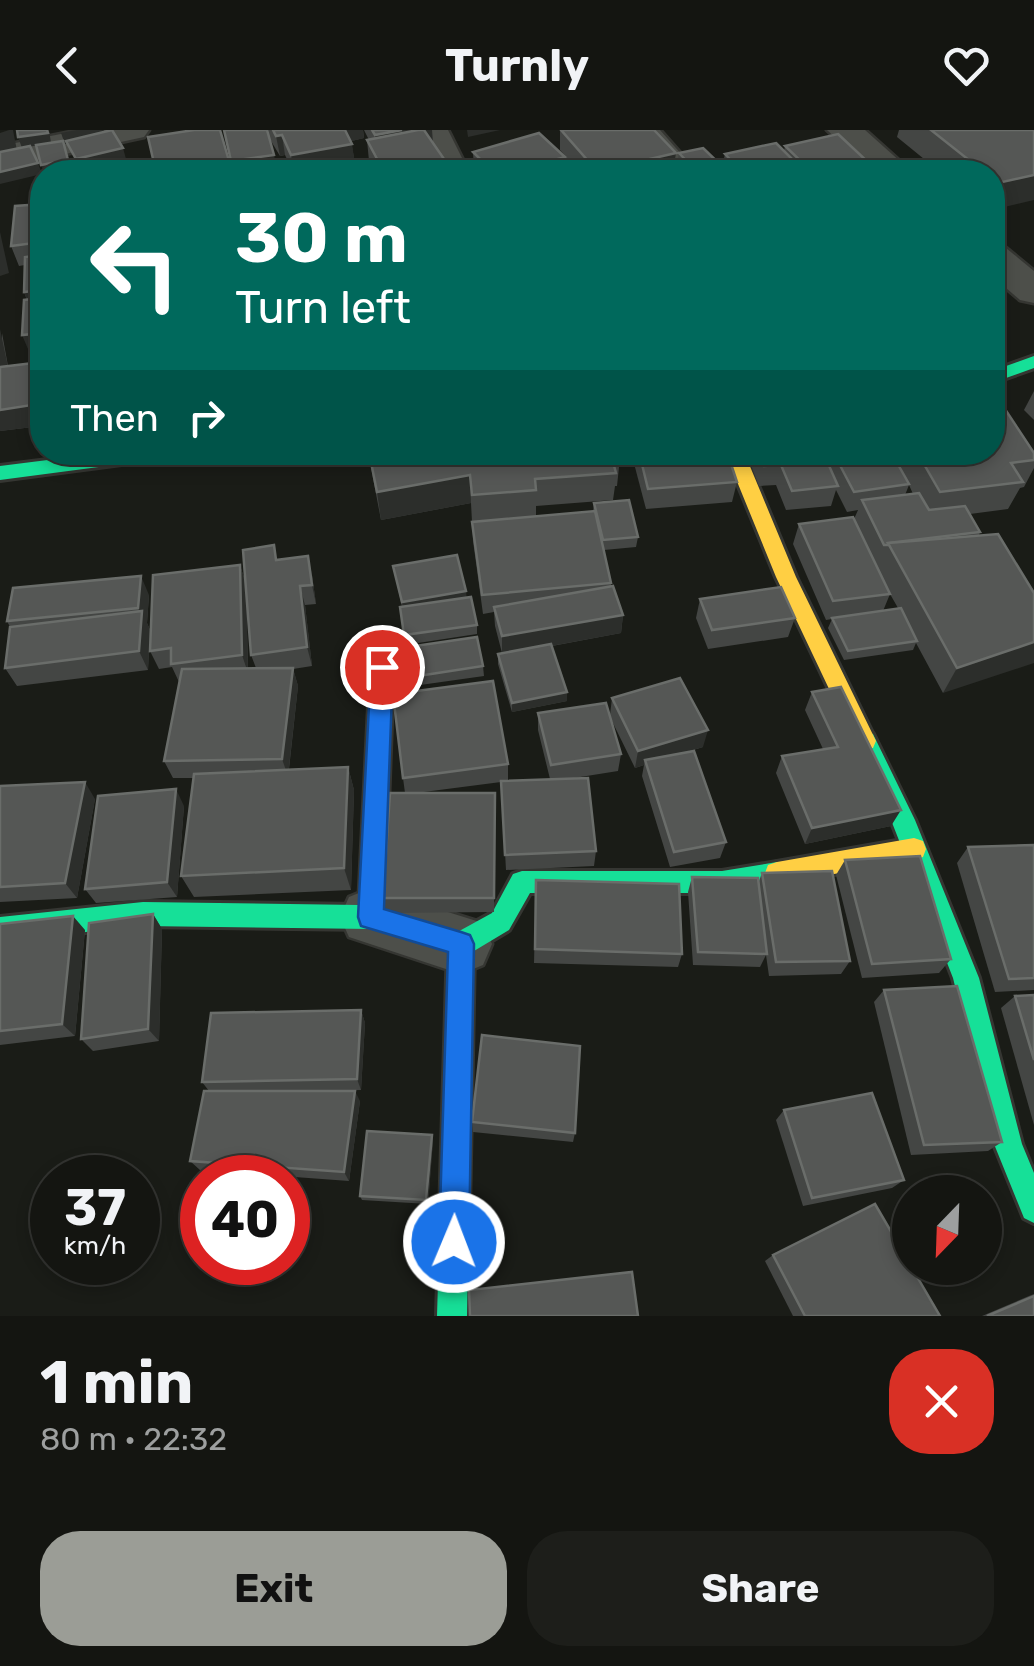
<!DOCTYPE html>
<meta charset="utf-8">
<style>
body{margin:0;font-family:Rubik,sans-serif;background:#1d1e1a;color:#f1f3f6;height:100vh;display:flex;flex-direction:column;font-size:38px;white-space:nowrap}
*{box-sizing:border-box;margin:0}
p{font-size:32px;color:#9d9f9f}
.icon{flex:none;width:55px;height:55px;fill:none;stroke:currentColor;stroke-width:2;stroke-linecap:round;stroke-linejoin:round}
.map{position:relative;height:1186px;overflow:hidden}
.drawer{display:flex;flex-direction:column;background:#141511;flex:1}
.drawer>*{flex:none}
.hud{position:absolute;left:30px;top:30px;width:975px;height:305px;border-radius:40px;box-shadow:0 5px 15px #0003,0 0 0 2px #333431;background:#00695c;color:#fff;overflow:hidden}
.needle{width:65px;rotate:203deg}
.controls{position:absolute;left:892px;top:1045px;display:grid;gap:20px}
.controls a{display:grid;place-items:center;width:110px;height:110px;border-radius:50%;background:#141511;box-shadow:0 5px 15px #0003,0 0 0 2px #333431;font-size:50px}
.speed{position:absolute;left:30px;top:1025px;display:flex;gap:20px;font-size:50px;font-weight:700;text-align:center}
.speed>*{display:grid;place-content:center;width:130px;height:130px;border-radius:50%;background:#141511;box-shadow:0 5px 15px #0003,0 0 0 2px #333431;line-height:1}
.speed small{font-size:25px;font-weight:400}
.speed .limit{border:15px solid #d22;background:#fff;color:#111}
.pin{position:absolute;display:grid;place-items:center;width:85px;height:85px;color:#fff;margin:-42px;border:5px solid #fff;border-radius:50%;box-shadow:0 2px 10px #0007}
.me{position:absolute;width:110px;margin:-55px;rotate:1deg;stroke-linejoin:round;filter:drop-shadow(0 0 8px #0008)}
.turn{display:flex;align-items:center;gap:35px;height:210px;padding:0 40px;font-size:45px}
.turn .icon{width:130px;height:130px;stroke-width:2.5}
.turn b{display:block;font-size:70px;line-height:85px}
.then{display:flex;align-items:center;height:95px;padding:0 40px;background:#0003;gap:20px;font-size:38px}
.round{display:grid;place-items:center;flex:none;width:105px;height:105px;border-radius:40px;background:#1d1e1a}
.head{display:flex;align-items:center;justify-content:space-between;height:170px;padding:0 40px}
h1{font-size:60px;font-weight:700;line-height:75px}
.action{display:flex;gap:20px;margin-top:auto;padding:20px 40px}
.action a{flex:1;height:115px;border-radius:40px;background:#9b9d96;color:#111;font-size:40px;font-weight:700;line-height:115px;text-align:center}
.action a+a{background:#1d1e1a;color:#f1f3f6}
header{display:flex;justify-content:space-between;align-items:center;height:130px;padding:0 40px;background:#141511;font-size:45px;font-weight:700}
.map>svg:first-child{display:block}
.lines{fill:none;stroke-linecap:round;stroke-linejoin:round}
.street-casing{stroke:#353632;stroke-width:5}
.fast-casing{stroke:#353632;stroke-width:6}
.slow-casing{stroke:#353632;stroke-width:6}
.street{fill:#4d4f4a;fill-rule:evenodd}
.fast{fill:#16e098;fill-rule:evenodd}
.slow{fill:#ffcf43;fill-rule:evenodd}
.wall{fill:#444644;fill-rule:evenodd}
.shaded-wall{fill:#2c2e2b}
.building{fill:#555755;stroke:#6a6d6a;stroke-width:2.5}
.route{fill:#1a73e8;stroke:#114b97;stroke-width:2.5}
</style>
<header><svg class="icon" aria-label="back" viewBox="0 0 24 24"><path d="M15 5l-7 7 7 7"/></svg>Turnly<svg class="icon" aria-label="heart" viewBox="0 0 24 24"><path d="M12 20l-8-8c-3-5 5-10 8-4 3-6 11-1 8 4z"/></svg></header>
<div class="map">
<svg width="1034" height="1186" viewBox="0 0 1034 1186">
<rect width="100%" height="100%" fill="#1a1c17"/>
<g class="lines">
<g class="street-casing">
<g id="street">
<polygon points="81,0 149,0 144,7 0,38 0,16"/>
<polygon points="414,0 448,0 469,42 433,42"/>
<polygon points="624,0 660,0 697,42 660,42"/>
<polygon points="827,0 865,0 912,42 873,42"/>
<polygon points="992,114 1006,118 1034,141 1034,173 1020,170 992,146"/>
<polygon points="371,758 483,793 492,814 483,835 461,844 349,807 340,787 349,767"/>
</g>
</g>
<g class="fast-casing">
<g id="fast">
<polygon points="1034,226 1034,238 992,253 992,241"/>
<polygon points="111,322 176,322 167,328 0,350 0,336"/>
<polygon points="382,528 393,537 384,787 380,795 371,799 143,796 0,811 0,787 143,772 359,775 371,537"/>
<polygon points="865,601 873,604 915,690 979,848 1022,1014 1034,1043 1034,1093 1024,1088 994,1014 953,848 891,690 854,611 857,604"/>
<polygon points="777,732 786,735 789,743 786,751 722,763 530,763 509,800 474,821 467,1186 437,1186 448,814 452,805 492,783 513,744 522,741 722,741"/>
</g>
</g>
<g class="slow-casing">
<g id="slow">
<polygon points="725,322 744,322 796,447 876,611 873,618 857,618 776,447"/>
<polygon points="914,708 923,711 926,719 923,727 914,730 777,754 768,751 765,743 768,735 777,732"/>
</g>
</g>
<use href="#street" class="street"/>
<use href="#fast" class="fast"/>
<use href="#slow" class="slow"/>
</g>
<g class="wall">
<polygon points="194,0 220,0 231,40 232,39 224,0 363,0 364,8 351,11 355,34 308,42 293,42 285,25 280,26 268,6 277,42 156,42 148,7"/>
<polygon points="364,0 432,0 433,13 444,29 450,42 376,42 369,31 367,10 369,10"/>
<polygon points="560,0 673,42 580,42 560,20"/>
<polygon points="899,0 1034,0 992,80 992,42 940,42 897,7"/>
<polygon points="785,16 870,34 868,42 686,42 677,34 679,23 722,37 725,24 784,21"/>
<polygon points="473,22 565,27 564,42 474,42"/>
<polygon points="42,74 42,293 41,290 41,296 0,301 2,203 8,236 39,244 40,225 31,226 27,170 24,162 25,135 19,136 11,116"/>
<polygon points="1034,261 1034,290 1024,280"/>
<polygon points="368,322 619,322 620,328 617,356 615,356 613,370 536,376 536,386 593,381 594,373 638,407 636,417 604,420 611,453 611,457 623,485 621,503 552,516 567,571 512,582 498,534 498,524 502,523 495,496 494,482 483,484 473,411 471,373 381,390"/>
<polygon points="631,322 727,322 737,352 732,372 646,379"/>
<path d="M746 322 1034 323V338L1024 357 1020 358 1008 379 970 384 980 402 979 405 1034 463 943 563 916 513 913 520 844 530 828 498 832 489 826 490 793 414 799 394 854 389 858 380 847 382 836 360 831 376 786 380 776 355 759 356ZM909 355 913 364 905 365ZM890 464 898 478 883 481Z"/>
<polygon points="278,430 312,445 316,474 305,475 312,536 293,539 298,556 289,639 348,637 354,660 351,760 194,767 181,746 194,648 173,648 164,631 179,552 172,537 159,539 150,521 240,435 246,454 248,538 256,538 251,525"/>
<polygon points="393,436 467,468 477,495 477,504 405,515 400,477 402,477"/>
<polygon points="149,465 147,493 150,500 148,540 17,556 5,538 10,497 7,491"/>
<polygon points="700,469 795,488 788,507 708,519 696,488"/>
<polygon points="401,518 483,536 484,546 406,557"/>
<polygon points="812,562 891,696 805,714 776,643 782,626 823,619 805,580"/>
<polygon points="612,568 703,617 684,623 726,712 720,728 670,737 642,646 644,635 635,638 610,587 621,624 618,641 574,648 596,721 594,736 506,740 501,652 416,663 495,679 494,782 386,783 383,768 405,663 403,648 508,634 508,651 550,649 538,600 538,583 610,585"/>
<polygon points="0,656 95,669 77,768 0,772"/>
<polygon points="184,676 177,767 96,773 85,759"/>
<polygon points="1034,715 1034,860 995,862 957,733 968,717"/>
<polygon points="845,730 951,829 939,843 862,848 836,745"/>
<polygon points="762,743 850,831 841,844 769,846 766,825 760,837 693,835 688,762 692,747 759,751"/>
<polygon points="536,750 682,824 678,837 534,833"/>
<polygon points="153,784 162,799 159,911 93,921 81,909"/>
<polygon points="0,794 85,800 75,906 0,915"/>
<polygon points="884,860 1002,1012 988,1021 911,1025 874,872"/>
<polygon points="1034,865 1034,995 1001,878 1015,866"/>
<polygon points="361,880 365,893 361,960 318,961 360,971 349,1051 200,1040 190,1031 209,961 202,952"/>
<polygon points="784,980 904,1050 892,1058 803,1076 776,990"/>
<polygon points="472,992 575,1003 573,1012 473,1002"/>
<polygon points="433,1010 428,1074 362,1070 360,1066"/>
<polygon points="773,1125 940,1186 793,1186 765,1131"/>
<polygon points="1034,1164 1034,1186 982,1186 1029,1166"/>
</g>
<g class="shaded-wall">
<polygon points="9,0 13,0 17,21 0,24 0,3"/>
<polygon points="49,0 51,13 22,18 18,7"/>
<polygon points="77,0 104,0 106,5 65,14 61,3"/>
<polygon points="313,0 363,0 364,8 313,21 352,14 355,34 308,42 294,42 291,25"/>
<polygon points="402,0 432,0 433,15 377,25 375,5"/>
<polygon points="467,0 500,0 468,7"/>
<polygon points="282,5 285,25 280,26 276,6"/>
<polygon points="63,11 72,40 60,42 44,42 41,35"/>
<polygon points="123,18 126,29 79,40 76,29"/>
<polygon points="676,23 673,42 597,42 597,41"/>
<polygon points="274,25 277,42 233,42 231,31"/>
<polygon points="565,27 564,42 511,42"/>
<polygon points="229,31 231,42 156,42"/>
<polygon points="38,33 42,44 0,54 0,42"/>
<polygon points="870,34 868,42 831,42"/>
<polygon points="1034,45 1034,70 992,80 992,66 998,53"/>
<polygon points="0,102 9,143 0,146"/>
<polygon points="42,160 42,182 32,183 24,162"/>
<polygon points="0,199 10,246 0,248"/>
<polygon points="42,203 42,224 31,226 22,205"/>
<polygon points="34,233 42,252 42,293 41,290 41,296 0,301 0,280"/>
<polygon points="470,345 471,373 381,390 377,362"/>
<polygon points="308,426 312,445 316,474 312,455"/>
<polygon points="240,435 246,454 248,543 242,525"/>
<polygon points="141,446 149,465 147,493 150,500 148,540 139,521 141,486 138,478"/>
<polygon points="300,456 305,475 312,536 307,517"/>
<polygon points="466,461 467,471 403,482 402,472"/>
<polygon points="623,485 621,503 502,525 502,506"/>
<polygon points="1034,512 1034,533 943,563 957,538"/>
<polygon points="293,538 298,556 288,646 282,629"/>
<polygon points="567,562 567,571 512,582 512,573"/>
<polygon points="708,600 703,617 646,634 645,630 644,635 635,638 638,621"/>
<polygon points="348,637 354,660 351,760 344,738"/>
<polygon points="85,652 95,669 77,768 65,753"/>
<polygon points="176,659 184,676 177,767 167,752"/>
<polygon points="901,680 891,696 805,714 812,698"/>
<polygon points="153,784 162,799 159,911 148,899"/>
<polygon points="73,786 85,800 75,906 62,894"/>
<polygon points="361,880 365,893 361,960 357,949"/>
<polygon points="355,961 360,971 349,1051 344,1042"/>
<polygon points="432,1005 433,1010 428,1074 426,1070"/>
</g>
<g class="building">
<polygon points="17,0 47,0 48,3 18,7"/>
<polygon points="112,0 123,18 76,29 66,11"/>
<polygon points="194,0 220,0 229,31 156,42 148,7"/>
<polygon points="224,0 267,0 274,25 231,31"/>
<polygon points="273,0 345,0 352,14 291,25 282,5 276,6"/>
<polygon points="372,0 402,0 375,5"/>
<polygon points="418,0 424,0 444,29 413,37 445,32 450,42 384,42 367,10"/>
<polygon points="561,0 654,0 676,23 597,41"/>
<polygon points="931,0 1034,0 1034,45 998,53 992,49 992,42 984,42"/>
<polygon points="539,3 565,27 511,42 493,42 473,22"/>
<polygon points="838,4 870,34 831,42 812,42 785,16"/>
<polygon points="63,11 68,30 41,35 36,15"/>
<polygon points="776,13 805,42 742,42 725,24"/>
<polygon points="30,16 38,33 0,42 0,22"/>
<polygon points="703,18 728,42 697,42 679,23"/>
<polygon points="239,39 239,42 203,42"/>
<polygon points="372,41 372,42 308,42"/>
<polygon points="42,74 42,112 11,116 15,76"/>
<polygon points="42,125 42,160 24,162 25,127"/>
<polygon points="42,168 42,203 22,205 24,170"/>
<polygon points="41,213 42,213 42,280 37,281"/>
<polygon points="34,233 32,275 0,280 0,237"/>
<polygon points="995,264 1034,323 1034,330 1011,333 1023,352 940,362 917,322 992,322 992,265"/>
<polygon points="369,322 619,322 620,328 612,328 616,343 535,349 536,360 472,365 470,345 377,362"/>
<polygon points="639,322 727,322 737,352 648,359"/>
<polygon points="759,322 823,322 838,356 792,361 781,335 764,336"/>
<polygon points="833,322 891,322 909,354 854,362"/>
<polygon points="919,363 929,380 965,376 980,402 888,413 889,415 884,415 862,370"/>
<polygon points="629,370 638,407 603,410 594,373"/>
<polygon points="595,381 611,453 482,465 472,392"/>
<polygon points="853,387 890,464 833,471 799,394"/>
<polygon points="998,404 1034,463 1034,512 957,538 888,413"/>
<polygon points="274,415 276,430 308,426 312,455 300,456 307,517 251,525 243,420"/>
<polygon points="457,425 466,461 402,472 393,436"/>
<polygon points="240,435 242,525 171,534 171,518 150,521 153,445"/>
<polygon points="141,446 138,478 7,491 13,458"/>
<polygon points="613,456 623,485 502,506 494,477"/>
<polygon points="781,457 795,488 712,500 700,469"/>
<polygon points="471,467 477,495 404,505 400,477"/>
<polygon points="901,478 917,511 848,521 832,488"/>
<polygon points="142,481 139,521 5,538 10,497"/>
<polygon points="477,507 483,536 405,548 401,518"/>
<polygon points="551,514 567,562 512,573 498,524"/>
<polygon points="293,538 282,629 164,631 182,539"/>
<polygon points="680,548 708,600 638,621 612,568"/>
<polygon points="493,551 508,634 403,648 393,564"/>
<polygon points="841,557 901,680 812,698 782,626 838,617 812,562"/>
<polygon points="606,573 621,624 551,635 538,583"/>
<polygon points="694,621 726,712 674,722 645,630"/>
<polygon points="348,637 344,738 181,746 194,644"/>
<polygon points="588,648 596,721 505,725 501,651"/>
<polygon points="85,652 65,753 0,757 0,656"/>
<polygon points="176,659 167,752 85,759 98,666"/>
<polygon points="390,663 495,663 494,768 383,768"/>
<polygon points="1034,715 1034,848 1009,849 968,717"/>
<polygon points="920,726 951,829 872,834 845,730"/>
<polygon points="832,741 850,831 776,832 762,743"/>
<polygon points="692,747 758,748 767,824 698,822"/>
<polygon points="536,750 679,754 682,824 535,819"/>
<polygon points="153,784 148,899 81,909 89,793"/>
<polygon points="73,786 62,894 0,901 0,794"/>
<polygon points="957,856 1002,1012 924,1015 884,860"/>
<polygon points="1034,865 1034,930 1015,866"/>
<polygon points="361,880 357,949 202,952 211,883"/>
<polygon points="482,905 580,916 575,1003 472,992"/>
<polygon points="204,961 355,961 344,1042 190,1031"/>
<polygon points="872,963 904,1050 812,1068 784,980"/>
<polygon points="367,1001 432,1005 426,1070 360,1066"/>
<polygon points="875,1074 910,1134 910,1138 912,1138 940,1186 805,1186 773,1125"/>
<polygon points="632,1142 638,1186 470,1186 469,1160"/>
<polygon points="1034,1166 1034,1186 987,1186"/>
</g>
<polygon class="route" points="382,528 393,537 384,779 461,802 470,805 474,814 469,1112 464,1122 454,1127 443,1122 439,1112 448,822 361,796 358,787 371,537"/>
</svg>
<div class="controls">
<a><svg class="needle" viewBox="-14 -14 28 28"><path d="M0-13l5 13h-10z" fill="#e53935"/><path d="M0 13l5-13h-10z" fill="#9d9f9f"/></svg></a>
</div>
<div class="speed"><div>37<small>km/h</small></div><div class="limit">40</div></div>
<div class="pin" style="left:382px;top:537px;background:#d93025"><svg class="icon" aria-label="arrive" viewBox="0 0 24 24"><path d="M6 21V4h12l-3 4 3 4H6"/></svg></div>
<svg class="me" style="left:454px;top:1112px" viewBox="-20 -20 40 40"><circle r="17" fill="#1a73e8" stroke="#fff" stroke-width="3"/><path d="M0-11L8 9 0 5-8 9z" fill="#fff"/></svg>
<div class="hud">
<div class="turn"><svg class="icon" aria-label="left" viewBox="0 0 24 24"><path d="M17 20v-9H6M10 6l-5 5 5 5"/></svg><div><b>30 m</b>Turn left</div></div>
<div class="then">Then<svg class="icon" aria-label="right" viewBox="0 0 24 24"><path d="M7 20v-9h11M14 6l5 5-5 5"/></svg></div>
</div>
</div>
<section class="drawer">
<div class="head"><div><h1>1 min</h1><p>80 m · 22:32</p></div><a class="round" style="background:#d93025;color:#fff"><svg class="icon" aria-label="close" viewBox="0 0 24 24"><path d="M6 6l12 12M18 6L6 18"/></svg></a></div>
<div class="action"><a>Exit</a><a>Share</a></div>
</section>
